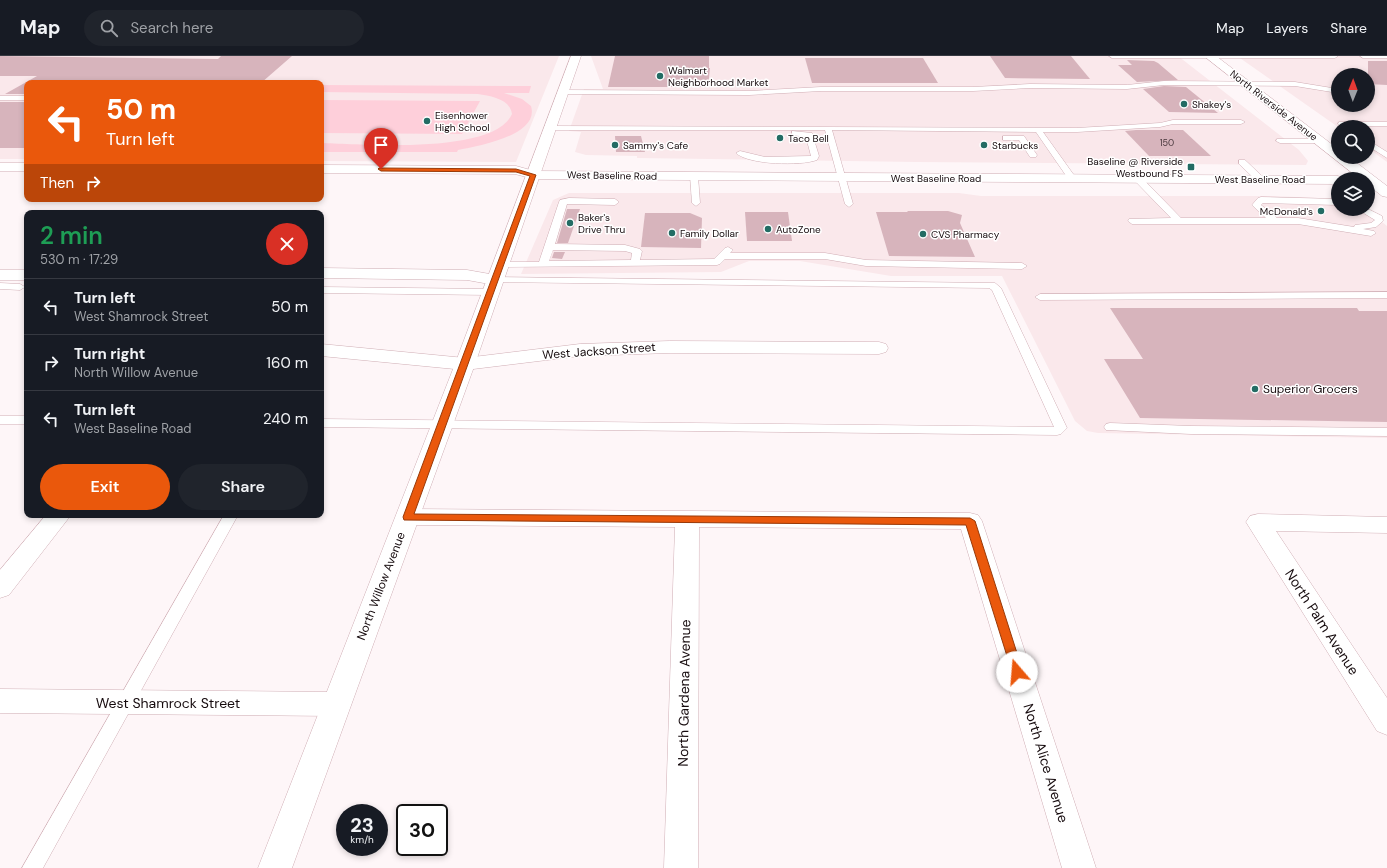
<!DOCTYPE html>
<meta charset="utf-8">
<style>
body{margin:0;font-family:"DM Sans",sans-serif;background:#20242c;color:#f1f3f6;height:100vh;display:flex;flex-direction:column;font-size:15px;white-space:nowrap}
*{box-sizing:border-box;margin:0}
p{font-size:13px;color:#9ea1a6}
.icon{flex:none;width:22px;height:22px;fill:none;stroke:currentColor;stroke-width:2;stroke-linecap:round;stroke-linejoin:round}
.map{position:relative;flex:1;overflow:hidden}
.details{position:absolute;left:24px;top:154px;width:300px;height:308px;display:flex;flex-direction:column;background:#171b24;border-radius:8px;box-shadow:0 2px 6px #0003}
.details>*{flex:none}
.guide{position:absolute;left:24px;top:24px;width:300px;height:122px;border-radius:8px;box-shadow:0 2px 6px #0003;background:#ea580c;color:#fff;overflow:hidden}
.needle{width:26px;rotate:1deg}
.tools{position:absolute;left:1331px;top:12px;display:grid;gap:8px}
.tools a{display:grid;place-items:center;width:44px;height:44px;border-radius:50%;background:#171b24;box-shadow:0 2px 6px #0003;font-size:20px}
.speed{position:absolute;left:336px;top:748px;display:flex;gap:8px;font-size:20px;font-weight:700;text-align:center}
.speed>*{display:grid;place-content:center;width:52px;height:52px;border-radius:50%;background:#171b24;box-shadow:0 2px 6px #0003;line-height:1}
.speed small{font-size:10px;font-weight:400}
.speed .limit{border:2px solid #111;border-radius:6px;background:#fff;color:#111}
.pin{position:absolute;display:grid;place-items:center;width:34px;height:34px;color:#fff;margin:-41px -17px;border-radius:50% 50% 50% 0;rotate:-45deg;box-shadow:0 0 4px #0007}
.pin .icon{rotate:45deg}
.me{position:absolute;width:44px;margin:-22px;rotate:342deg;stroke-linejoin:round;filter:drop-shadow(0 0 3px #0008)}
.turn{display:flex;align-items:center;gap:14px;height:84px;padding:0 16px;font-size:18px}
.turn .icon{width:52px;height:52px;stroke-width:2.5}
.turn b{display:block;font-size:28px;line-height:34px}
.then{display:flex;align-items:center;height:38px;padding:0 16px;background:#0003;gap:8px;font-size:15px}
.round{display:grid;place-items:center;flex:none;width:42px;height:42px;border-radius:21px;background:#20242c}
.summary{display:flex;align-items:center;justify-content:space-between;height:68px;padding:0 16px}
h1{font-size:24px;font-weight:600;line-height:30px;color:#1e9e55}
.primary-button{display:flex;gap:8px;margin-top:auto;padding:8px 16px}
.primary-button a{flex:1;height:46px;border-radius:24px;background:#ea580c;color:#fff;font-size:16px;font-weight:600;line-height:46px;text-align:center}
.primary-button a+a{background:#20242c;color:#f1f3f6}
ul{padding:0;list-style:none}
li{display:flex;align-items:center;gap:12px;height:56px;padding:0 16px;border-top:1px solid #363941}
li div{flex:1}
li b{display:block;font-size:15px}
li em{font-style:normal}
header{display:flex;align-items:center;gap:24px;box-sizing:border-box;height:56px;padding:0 20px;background:#171b24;border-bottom:1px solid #363941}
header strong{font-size:19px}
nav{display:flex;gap:22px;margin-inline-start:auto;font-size:14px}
.search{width:280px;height:36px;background:#20242c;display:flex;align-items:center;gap:10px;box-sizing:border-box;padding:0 14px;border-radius:22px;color:#9ea1a6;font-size:15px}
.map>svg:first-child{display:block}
.built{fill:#fae8eb;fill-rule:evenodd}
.green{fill:#fecfda}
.building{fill:#d7b4bc}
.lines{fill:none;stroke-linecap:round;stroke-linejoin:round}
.service-casing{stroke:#d0aeb5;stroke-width:1}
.minor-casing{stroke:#d0aeb5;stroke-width:1}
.tertiary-casing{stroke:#d0aeb5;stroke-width:1}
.primary-casing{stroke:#d0aeb5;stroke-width:1}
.service{fill:#fff;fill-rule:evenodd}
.minor{fill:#fff;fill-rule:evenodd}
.tertiary{fill:#fff;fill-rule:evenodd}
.primary{fill:#fff;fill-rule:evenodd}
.route{fill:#ea580c;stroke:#983908}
.poi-dot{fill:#236c64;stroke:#fff;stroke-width:1.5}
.labels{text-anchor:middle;stroke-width:3;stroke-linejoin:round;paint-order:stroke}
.far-number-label{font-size:9px;fill:#46353a}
.far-poi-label{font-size:10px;fill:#160b0e;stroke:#fff;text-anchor:start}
.far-street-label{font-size:10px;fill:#160b0e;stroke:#fff}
.street-label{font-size:12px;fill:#160b0e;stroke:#fff}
.poi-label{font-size:12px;fill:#160b0e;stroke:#fff;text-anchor:start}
.near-street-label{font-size:14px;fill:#160b0e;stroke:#fff}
</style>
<header>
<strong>Map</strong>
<div class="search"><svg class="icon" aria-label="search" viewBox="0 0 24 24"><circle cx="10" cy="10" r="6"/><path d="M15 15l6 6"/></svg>Search here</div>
<nav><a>Map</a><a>Layers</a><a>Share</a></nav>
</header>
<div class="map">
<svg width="1387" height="812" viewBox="0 0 1387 812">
<rect width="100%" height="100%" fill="#fef6f8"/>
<g class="built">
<polygon points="0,0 559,0 516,106 321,105 321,27 27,27 27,103 0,103"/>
<polygon points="591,0 1178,0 1299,94 1308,105 1306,109 916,106 637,102 637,100 586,99 575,96 581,76 569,75 584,33 603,33"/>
<path d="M1237 0H1387V106L1368 92V71H1338ZM1338 19H1368V49H1338Z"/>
<polygon points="569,137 959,137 981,140 1275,140 1338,143 1338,153 1366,153 1387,170 1387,382 1098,377 1087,375 1075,365 1002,220 891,220 800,205 749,205 721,216 521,218 553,144"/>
</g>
<g class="green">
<path d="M321 29 531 30 529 37H504L522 43 531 50C540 79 479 90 458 94L457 96H321V87C361 88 494 99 512 58 510 43 491 40 478 38L321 36Z"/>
<polygon points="321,44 480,45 462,78 321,77"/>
</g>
<g class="building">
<polygon points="0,0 218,3 221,0 292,0 261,27 27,27 27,38 5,38 37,20 0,20"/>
<polygon points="615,0 709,0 709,12 710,12 708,31 608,31"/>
<polygon points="990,0 1071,0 1090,23 1005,22"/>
<polygon points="805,2 923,2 938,27 812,27"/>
<polygon points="1127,4 1154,5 1158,7 1178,24 1137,26 1118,9 1132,9"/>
<polygon points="1368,5 1387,5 1387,29 1368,28"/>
<polygon points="1164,30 1186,31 1218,57 1169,56 1143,33"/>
<rect x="0" y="46" width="27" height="46"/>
<polygon points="1136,74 1183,74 1211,100 1149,100 1125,75"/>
<polygon points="615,80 641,80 645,96 616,96"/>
<polygon points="567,153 580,153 568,187 557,187"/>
<polygon points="907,155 948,155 962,159 960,167 975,201 889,200 876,156 908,156"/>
<polygon points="745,156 788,156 792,185 747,185"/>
<polygon points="645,157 690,157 702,162 701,192 641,191"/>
<polygon points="554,196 565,196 562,203 552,202"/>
<polygon points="1110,252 1357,252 1359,255 1387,255 1387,366 1140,362 1104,303 1143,303"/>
</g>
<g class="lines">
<g class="service-casing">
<g id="service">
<polygon points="1109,0 1338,0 1335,2 1112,2"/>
<polygon points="1360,0 1387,0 1387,2 1363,2"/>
<polygon points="1164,25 1295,26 1338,33 1338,37 1295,30 1164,29 1127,33 1030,32 973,35 821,35 749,39 563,38 560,36 563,34 749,35 821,31 973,31 1030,28 1127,29"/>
<rect x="0" y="40" width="27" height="4"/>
<polygon points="1173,64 1241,64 1245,66 1241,68 1173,68 1160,71 1077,76 1043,76 1076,122 1072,124 1069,124 1036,76 832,74 853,148 849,151 845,148 825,74 551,74 547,72 551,70 1077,72 1160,67"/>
<polygon points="1339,66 1345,66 1350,71 1341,71 1338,68"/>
<polygon points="1351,66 1387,66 1387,70 1354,70 1350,68"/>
<path d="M792 75 812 77 819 100 817 104C801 110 749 109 736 97L740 95 765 101 811 100 806 81 792 79Z"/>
<polygon points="1003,80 1024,80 1037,99 1036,101 1030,101 1019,84 1003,84"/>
<polygon points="1277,83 1319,83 1323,85 1319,87 1280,87 1276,85"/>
<polygon points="1368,84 1387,96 1387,102 1368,90"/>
<polygon points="1239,104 1245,104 1263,121 1264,123 1263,125 1257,125 1239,108"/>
<polygon points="691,118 697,118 698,120 700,147 696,150 692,147 690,120"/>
<polygon points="1135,121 1141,121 1181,162 1266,162 1252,149 1258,142 1261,141 1338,143 1338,149 1263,147 1261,149 1277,162 1298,162 1354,171 1355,169 1371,167 1375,164 1357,153 1368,153 1382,160 1383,165 1376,171 1363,173 1374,175 1376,177 1371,180 1298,168 1132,168 1128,165 1129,163 1171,162 1135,125 1134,123"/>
<path d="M569 142 615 143 619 146 615 149 567 148 555 188 625 189 640 193 642 195 640 204 714 203 725 192 728 191 733 194 730 197H825L866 204 1022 207 1027 210 1022 213 866 210 825 203H725L720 208 717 209 498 211 496 209 501 206H539L559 146 560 144ZM553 194 625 195 632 197 631 204 549 205Z"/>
<polygon points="495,221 995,227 1001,232 1067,372 1061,378 1057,379 321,371 321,363 1054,371 992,234 989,232 491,226 490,224"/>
<polygon points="0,227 20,228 25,231 20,234 0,233"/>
<polygon points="321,231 491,233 496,236 491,239 321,237"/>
<polygon points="1387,236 1387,242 1040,244 1035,241 1040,238"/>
<rect x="0" y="360" width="27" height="8"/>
<polygon points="1110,367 1191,370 1387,372 1387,380 1191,378 1106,374 1104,371 1106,368"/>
<polygon points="224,459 238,459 43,812 22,812"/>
</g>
</g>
<g class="minor-casing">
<g id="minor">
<polygon points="321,212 467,214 501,220 503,224 501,228 495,229 467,224 321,222"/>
<rect x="0" y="214" width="27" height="10"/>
<polygon points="670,285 879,286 886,288 888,292 886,296 879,298 670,297 580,300 465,314 321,300 321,288 465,302 580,288"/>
<polygon points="408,453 970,457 978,459 982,465 1096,812 1062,812 961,473 699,471 698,812 664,812 675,471 408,469 400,467 396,461 400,455"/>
<polygon points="1258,458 1387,461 1387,477 1276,475 1387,642 1387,679 1377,675 1246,466 1250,460"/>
<polygon points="46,459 71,459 9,539 0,542 0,514"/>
<polygon points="0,633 336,636 346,639 350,648 346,657 336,660 0,657"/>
</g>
</g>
<g class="tertiary-casing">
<polygon id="tertiary" points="571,0 581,0 475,308 292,812 258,812 455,308"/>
</g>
<g class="primary-casing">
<g id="primary">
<polygon points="1204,0 1216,0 1338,93 1338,101 1349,101 1387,130 1387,141 1382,140 1368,129 1368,123 1360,123"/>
<rect x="0" y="107" width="27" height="8"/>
<polygon points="321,109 516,110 534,115 1338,120 1344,123 1338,123 1338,128 534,123 515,118 321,117"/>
</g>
</g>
<use href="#service" class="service"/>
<use href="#minor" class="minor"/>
<use href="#tertiary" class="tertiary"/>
<use href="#primary" class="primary"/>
</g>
<polygon class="route" points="379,112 516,113 536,119 414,458 970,462 975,465 1023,616 1021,619 1017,621 1013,619 1012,616 966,469 404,464 403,461 530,120 516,116 381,115 378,113"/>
<g class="poi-dot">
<circle cx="660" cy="20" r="4"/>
<circle cx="1184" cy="48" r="4"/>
<circle cx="427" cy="65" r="4"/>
<circle cx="780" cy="82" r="4"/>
<circle cx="615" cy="89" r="4"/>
<circle cx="984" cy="89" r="4"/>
<rect x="1187" y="107" width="8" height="8" rx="2"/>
<circle cx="1321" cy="155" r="4"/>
<circle cx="570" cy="167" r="4"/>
<circle cx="768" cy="173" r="4"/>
<circle cx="672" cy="177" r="4"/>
<circle cx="923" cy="178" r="4"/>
<circle cx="1255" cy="333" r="4"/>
</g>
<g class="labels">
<g class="far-number-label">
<text x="1167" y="90">150</text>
</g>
<g class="far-poi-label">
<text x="668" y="18">Walmart<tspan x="668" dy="12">Neighborhood Market</tspan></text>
<text x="1192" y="52">Shakey's</text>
<text x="435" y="63">Eisenhower<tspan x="435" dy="12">High School</tspan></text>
<text x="788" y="86">Taco Bell</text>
<text x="623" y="93">Sammy's Cafe</text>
<text x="992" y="93">Starbucks</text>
<text x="1183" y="109" text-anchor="end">Baseline @ Riverside<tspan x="1183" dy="12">Westbound FS</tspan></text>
<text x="1313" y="159" text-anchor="end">McDonald's</text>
<text x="578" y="165">Baker's<tspan x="578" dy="12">Drive Thru</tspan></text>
<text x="776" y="177">AutoZone</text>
<text x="680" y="181">Family Dollar</text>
<text x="931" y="182">CVS Pharmacy</text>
</g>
<g class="far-street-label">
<text transform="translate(1274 49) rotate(38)" y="4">North Riverside Avenue</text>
<text transform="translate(612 119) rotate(1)" y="4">West Baseline Road</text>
<text x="936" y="126">West Baseline Road</text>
<text x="1260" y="127">West Baseline Road</text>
</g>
<g class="street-label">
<text transform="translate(599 295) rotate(-4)" y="4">West Jackson Street</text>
<text transform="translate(381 530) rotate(-69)" y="4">North Willow Avenue</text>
</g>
<g class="poi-label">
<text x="1263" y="337">Superior Grocers</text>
</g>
<g class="near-street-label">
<text transform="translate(1322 566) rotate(57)" y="5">North Palm Avenue</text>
<text transform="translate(684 637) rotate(-89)" y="5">North Gardena Avenue</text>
<text x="168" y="652">West Shamrock Street</text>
<text transform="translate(1046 707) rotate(73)" y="5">North Alice Avenue</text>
</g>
</g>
</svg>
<div class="tools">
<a><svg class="needle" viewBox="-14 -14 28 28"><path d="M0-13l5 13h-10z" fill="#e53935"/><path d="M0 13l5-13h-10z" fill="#9ea1a6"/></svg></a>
<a><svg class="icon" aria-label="search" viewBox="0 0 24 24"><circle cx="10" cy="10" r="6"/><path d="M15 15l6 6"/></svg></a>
<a><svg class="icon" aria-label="layers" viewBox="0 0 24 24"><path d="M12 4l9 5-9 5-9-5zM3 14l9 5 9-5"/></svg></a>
</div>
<div class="speed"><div>23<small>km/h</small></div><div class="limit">30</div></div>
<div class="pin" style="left:381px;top:113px;background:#d93025"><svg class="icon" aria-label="arrive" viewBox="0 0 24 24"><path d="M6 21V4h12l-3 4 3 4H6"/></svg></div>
<svg class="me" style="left:1017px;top:616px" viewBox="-20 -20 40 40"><circle r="19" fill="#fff"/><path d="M0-13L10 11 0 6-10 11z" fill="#ea580c"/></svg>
<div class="guide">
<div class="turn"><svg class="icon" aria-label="left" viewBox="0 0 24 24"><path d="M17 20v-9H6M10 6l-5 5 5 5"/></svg><div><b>50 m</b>Turn left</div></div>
<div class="then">Then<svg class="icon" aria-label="right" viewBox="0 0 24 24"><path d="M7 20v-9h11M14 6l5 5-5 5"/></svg></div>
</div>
<section class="details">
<div class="summary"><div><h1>2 min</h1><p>530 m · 17:29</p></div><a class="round" style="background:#d93025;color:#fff"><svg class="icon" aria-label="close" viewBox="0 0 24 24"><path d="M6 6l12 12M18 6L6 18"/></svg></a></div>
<ul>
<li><svg class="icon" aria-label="left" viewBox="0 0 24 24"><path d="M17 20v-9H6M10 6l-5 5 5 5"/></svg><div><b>Turn left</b><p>West Shamrock Street</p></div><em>50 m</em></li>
<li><svg class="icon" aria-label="right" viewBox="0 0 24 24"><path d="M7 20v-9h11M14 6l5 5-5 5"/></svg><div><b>Turn right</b><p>North Willow Avenue</p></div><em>160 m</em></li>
<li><svg class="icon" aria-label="left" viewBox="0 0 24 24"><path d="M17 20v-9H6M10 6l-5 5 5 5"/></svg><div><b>Turn left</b><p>West Baseline Road</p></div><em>240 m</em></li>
</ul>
<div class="primary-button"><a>Exit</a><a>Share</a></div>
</section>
</div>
